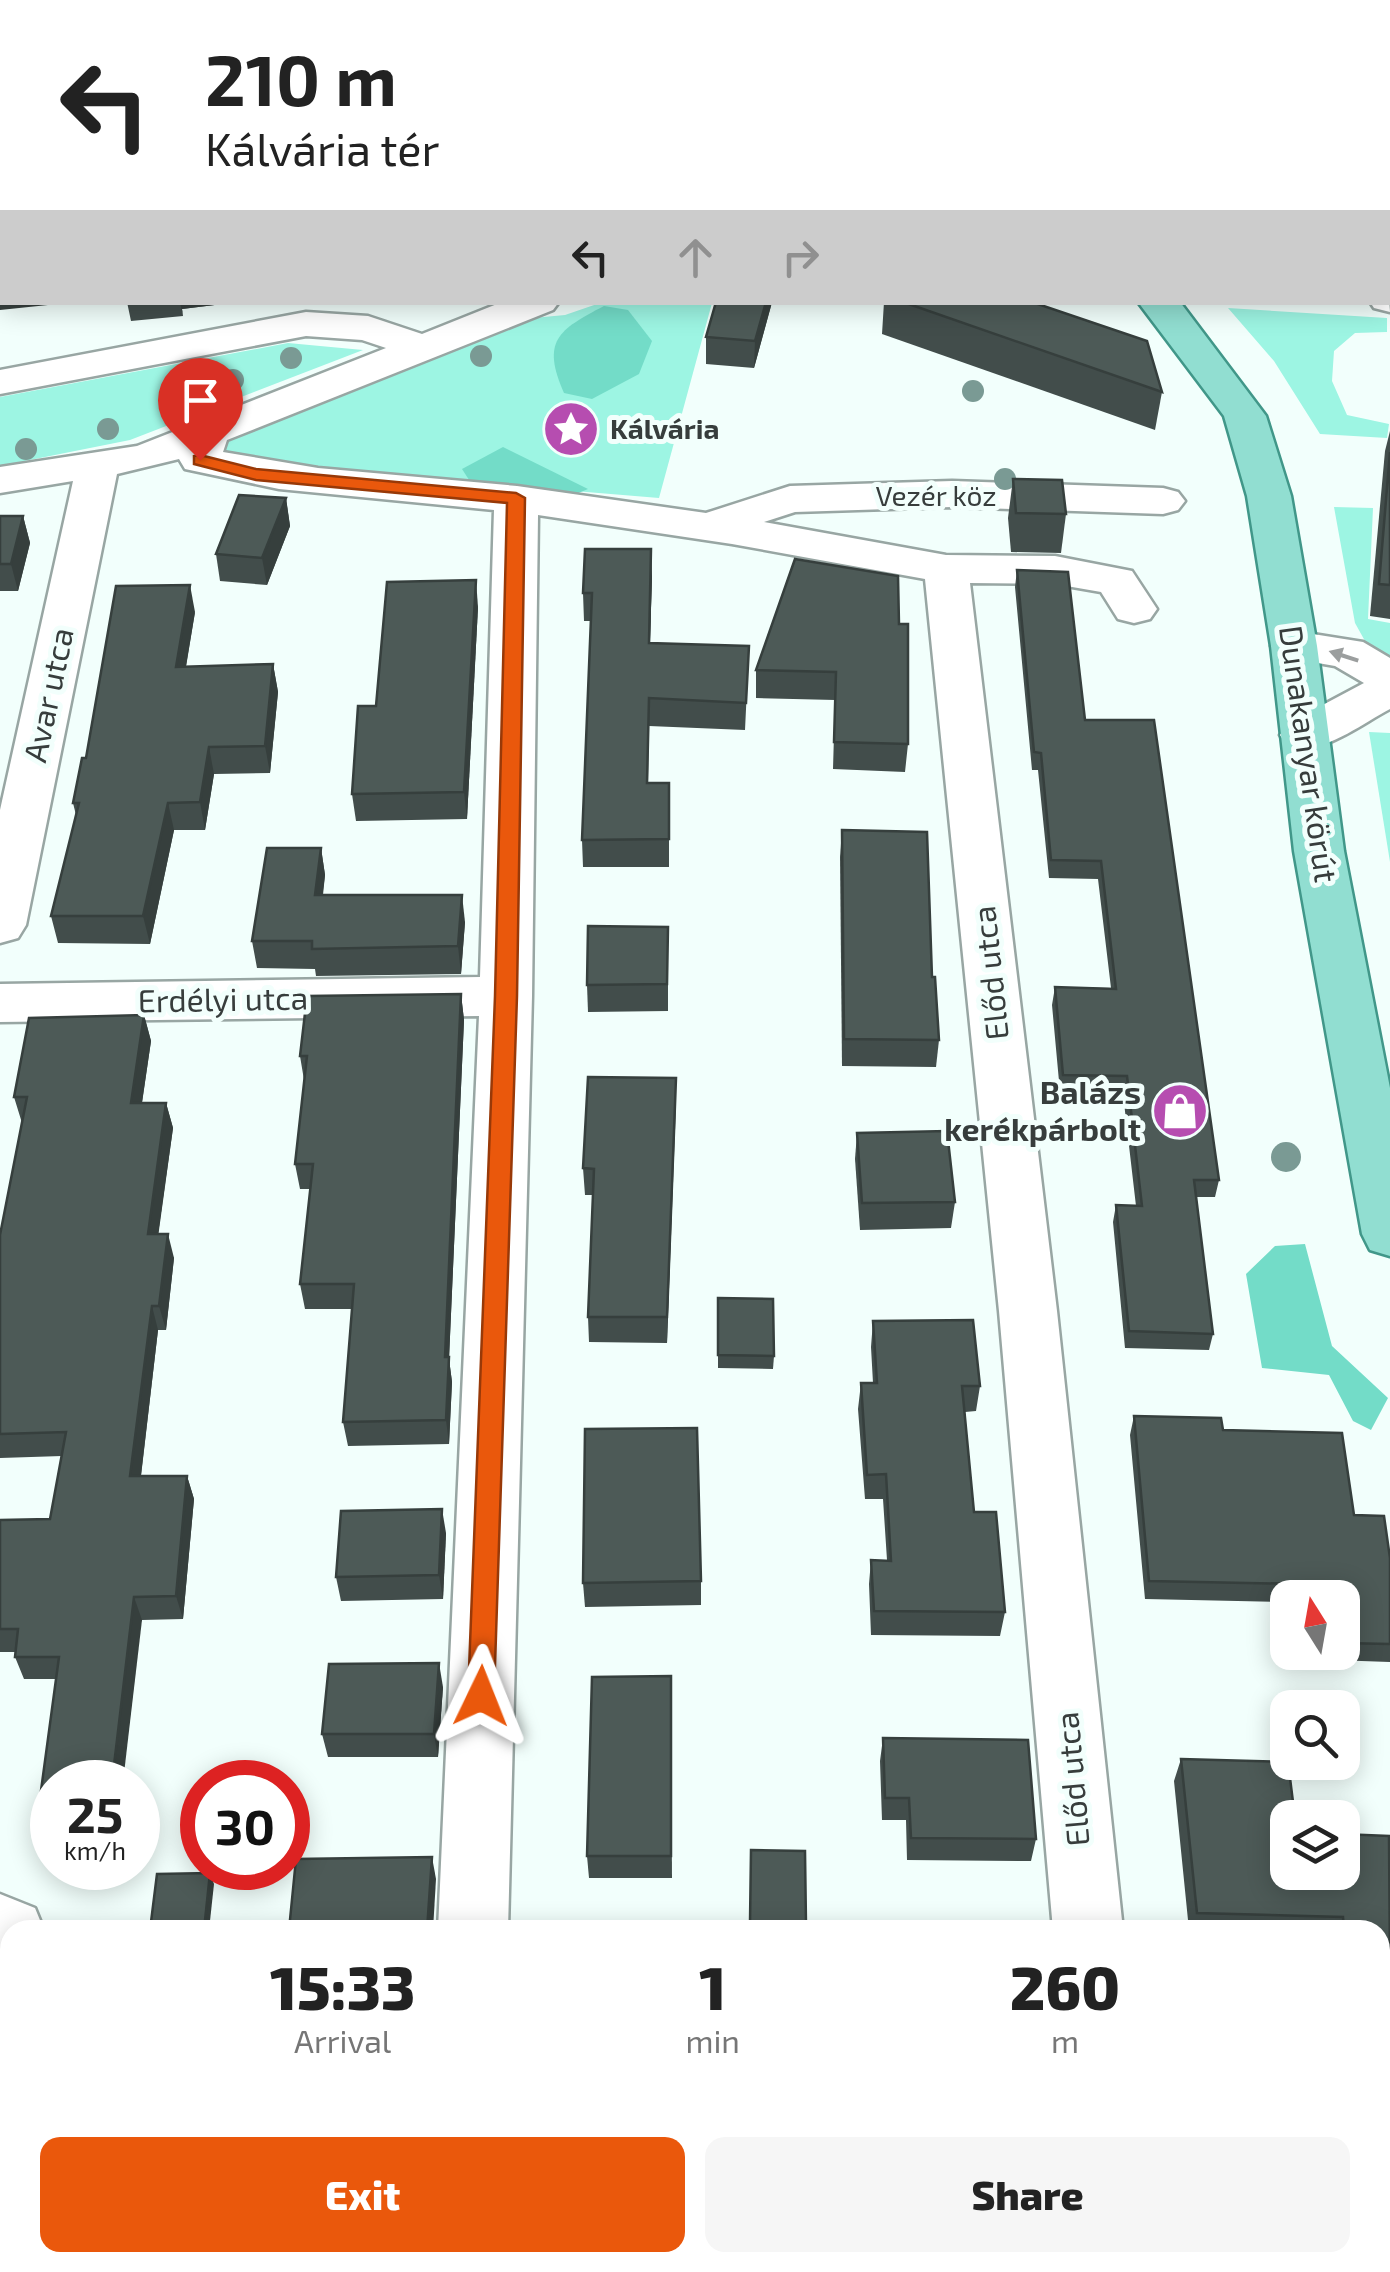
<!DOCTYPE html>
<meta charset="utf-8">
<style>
body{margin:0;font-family:"Exo 2",sans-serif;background:#f6f6f6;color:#222;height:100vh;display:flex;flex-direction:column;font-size:38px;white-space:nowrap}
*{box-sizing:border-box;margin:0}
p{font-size:32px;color:#767676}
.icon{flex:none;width:55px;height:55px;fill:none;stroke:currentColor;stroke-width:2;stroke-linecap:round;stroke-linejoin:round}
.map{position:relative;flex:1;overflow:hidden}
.details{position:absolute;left:0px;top:1920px;width:1390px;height:352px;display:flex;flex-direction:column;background:#fff;border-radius:30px 30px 0 0;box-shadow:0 5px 25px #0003}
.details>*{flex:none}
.top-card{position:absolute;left:0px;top:0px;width:1390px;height:305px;box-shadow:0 5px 25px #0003;background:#fff;color:#222;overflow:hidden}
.needle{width:65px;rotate:349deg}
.tools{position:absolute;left:1270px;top:1580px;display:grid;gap:20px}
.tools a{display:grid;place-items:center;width:90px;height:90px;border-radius:20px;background:#fff;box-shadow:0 5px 25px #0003;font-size:50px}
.speed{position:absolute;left:30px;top:1760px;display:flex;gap:20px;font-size:50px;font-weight:700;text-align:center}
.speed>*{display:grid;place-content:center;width:130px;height:130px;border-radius:50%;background:#fff;box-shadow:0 5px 25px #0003;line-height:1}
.speed small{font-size:25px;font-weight:400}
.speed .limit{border:15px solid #d22;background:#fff;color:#111}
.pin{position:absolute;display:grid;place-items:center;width:85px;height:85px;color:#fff;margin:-102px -42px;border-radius:50% 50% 50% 0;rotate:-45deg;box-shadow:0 0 10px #0007}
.pin .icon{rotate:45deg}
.me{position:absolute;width:110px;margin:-55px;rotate:2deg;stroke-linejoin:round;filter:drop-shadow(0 0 8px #0008)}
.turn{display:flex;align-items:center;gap:35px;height:210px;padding:0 40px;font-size:45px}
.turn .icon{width:130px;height:130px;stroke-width:2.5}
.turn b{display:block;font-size:70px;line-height:85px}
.lanes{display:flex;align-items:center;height:95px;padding:0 40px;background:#0003;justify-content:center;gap:50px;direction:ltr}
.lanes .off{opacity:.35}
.eta{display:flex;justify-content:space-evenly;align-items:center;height:170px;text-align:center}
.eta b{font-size:60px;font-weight:800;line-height:70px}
.primary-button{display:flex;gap:20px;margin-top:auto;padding:20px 40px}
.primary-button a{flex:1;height:115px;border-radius:20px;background:#ea580c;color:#fff;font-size:40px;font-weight:800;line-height:115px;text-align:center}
.primary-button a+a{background:#f6f6f6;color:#222}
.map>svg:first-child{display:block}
.green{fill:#9df5e3}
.forest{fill:#73dcc8}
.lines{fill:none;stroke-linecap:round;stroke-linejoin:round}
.stream{fill:#50bca9;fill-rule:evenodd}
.minor-casing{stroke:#98a6a3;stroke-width:5}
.tertiary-casing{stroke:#98a6a3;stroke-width:5}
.primary-casing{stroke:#419789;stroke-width:5}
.minor{fill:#fff;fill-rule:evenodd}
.tertiary{fill:#fff;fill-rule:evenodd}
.primary{fill:#91ded1;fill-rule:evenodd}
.tree{fill:#7a9a94}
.wall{fill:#424d4b}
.shaded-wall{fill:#363f3d}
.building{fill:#4d5a57;stroke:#363f3d;stroke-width:2.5}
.oneway{fill:#9b9e9e}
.route{fill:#ea580c;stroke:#983908;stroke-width:2.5}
.labels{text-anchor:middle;stroke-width:10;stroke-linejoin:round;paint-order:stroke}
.far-poi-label{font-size:28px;font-weight:bold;fill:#373d3c;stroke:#f2fffc;text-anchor:start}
.far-street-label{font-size:28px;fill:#373d3c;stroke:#f2fffc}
.street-label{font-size:32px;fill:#373d3c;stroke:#f2fffc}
.poi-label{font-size:32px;font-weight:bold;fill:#373d3c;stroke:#f2fffc;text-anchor:end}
</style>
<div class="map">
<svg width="1390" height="2272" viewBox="0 0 1390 2272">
<rect width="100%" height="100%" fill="#f2fffc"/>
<g class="green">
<polygon points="600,303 712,303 659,498 232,463 223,455 224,443 243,429 533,318 565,315"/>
<polygon points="1228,308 1387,318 1387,332 1355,333 1334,351 1332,381 1347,415 1389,424 1387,438 1320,434 1274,361"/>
<polygon points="288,343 363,350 130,440 0,466 0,397"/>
<polygon points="1334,507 1373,508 1368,619 1390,623 1390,658 1365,641 1355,623"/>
<polygon points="1369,732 1390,733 1390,862"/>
</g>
<g class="forest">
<polygon points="86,0 491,0 503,2 84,2"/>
<path d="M604 306 628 310 652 341 639 374 592 399 564 393C541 341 558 330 604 306Z"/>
<polygon points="503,447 588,489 569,497 473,486 462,469"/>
<polygon points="1305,1244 1332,1346 1388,1398 1371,1430 1353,1421 1329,1375 1262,1368 1246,1274 1275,1246"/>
</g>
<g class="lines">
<g class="stream">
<polygon points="179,0 200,0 196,2 178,2"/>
<polygon points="437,0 457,0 459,2 441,2"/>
<polygon points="2,28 2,34 0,35 0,29"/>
<rect x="1388" y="249" width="2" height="6"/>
</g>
<g class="minor-casing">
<g id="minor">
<polygon points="1388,63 1390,64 1390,86 1388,85"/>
<rect x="1388" y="109" width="2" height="22"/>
<rect x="1388" y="168" width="2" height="22"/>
<polygon points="1388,288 1390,312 1374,308 1370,302 1388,302"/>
<polygon points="502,302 559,302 553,310 227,440 223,452 318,468 517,486 706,513 790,486 952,481 1163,488 1178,492 1185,501 1178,510 1163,514 952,507 795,512 764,522 946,555 1055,556 1132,571 1157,609 1150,619 1134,623 1118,619 1101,592 1055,584 970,583 1057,1311 1123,1930 1053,1930 999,1311 925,579 732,544 538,515 532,996 508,1930 438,1930 479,1016 0,1022 0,984 480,977 494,510 279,489 185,469 179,459 117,474 26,925 18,938 0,943 0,810 73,481 0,493 0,467 137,446 386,348 362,340 306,336 0,394 0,370 306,312 368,316 422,334"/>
<path d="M1294 631 1363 642 1390 658V709C1359 725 1323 756 1287 746L1280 735 1287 724 1364 683 1335 666 1278 656 1271 646 1278 636Z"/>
<polygon points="271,2262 355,2262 351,2272 267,2272"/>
<polygon points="1082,2262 1158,2262 1159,2272 1083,2272"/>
</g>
</g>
<g class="tertiary-casing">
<g id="tertiary">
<polygon points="0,1894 35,1908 44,1930 10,1930 10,1966 0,1962"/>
<polygon points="707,2262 800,2262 804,2272 711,2272"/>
</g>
</g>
<g class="primary-casing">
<g id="primary">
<polygon points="849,0 884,0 885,2 851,2"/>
<polygon points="1138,302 1180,302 1266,416 1291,496 1317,646 1344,851 1390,1088 1390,1256 1370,1250 1362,1234 1294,851 1271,646 1247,496 1224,416"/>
</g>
</g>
<use href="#minor" class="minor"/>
<use href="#tertiary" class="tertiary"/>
<use href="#primary" class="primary"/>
</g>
<g class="tree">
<circle cx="481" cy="356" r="11"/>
<circle cx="291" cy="358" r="11"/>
<circle cx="233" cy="380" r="11"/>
<circle cx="973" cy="391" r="11"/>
<circle cx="108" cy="429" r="11"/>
<circle cx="26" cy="449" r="11"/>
<circle cx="1005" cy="479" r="11"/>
<circle cx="1286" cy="1157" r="15"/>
</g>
<g class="wall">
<polygon points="640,0 820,0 823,2 640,2"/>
<polygon points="945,0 1390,0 1390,24 1388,24 1388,2 946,2"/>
<polygon points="2,114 2,178 0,178 0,116"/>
<polygon points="127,302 239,302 182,309 183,316 131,321"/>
<polygon points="716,302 772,302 754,368 706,364 706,337"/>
<polygon points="884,302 1032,302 1162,392 1155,430 882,334"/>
<polygon points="1390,431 1390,619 1370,616 1385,451"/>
<polygon points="1013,479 1066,514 1061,553 1011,552 1008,518"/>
<polygon points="286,498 290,526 267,585 220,581 216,554"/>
<polygon points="0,516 23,516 30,543 18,591 0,591"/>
<polygon points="1017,570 1085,720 1219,1180 1215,1197 1196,1197 1213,1334 1209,1350 1125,1348 1113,1222 1116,1205 1136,1206 1123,1094 1060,1092 1052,1005 1055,987 1111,988 1098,879 1049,878 1038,770 1032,770 1015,587"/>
<polygon points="652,576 650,643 749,646 745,730 649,726 648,783 669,783 669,867 583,867 582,840 591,621 584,621 583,593"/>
<polygon points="478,607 467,819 356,821 352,794 376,706"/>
<polygon points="195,612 186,667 273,664 278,692 270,773 214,774 205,830 174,830 150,944 58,943 51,916 76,815 73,803 86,758"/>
<polygon points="899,624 908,744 905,772 833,769 835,700 756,698 756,670"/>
<polygon points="842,830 932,977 939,1040 936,1067 842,1066 840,857"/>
<polygon points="321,848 325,875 323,895 465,922 461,974 316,976 315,969 257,968 252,941"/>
<polygon points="668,927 668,1011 588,1012 587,985"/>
<polygon points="461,994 464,1020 449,1359 452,1382 449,1444 348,1446 343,1422 352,1309 305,1309 300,1284 310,1189 300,1189 295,1164 304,1080 300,1056"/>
<polygon points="144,1015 151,1041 142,1103 166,1103 173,1128 158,1234 174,1258 166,1330 158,1330 141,1476 187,1476 194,1499 183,1619 142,1620 52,1782 52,1819 49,1820 40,1798 56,1679 24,1679 15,1657 15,1652 0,1652 0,1520 50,1519 62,1456 0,1458 0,1235 22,1123 14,1097"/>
<polygon points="676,1078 667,1343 589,1342 588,1317 593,1195 585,1195 583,1168"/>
<polygon points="857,1133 955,1202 951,1228 860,1230 855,1159"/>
<polygon points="718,1298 774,1356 773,1369 718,1368"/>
<polygon points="873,1321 980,1386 976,1411 965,1412 974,1512 1005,1612 1000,1636 871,1635 869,1584 871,1560 887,1560 883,1499 865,1499 858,1409 861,1383 873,1383 871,1347"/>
<polygon points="1134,1416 1223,1430 1354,1515 1390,1558 1390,1662 1304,1659 1304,1652 1342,1652 1342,1598 1288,1598 1288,1602 1145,1599 1130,1435"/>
<polygon points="446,1533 443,1599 341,1601 336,1577"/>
<polygon points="701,1581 701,1605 585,1607 583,1583"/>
<polygon points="671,1676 672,1878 589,1878 587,1856"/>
<polygon points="443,1687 438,1757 328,1757 322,1734"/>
<polygon points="883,1738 1036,1839 1031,1861 907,1860 906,1820 882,1820 880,1761"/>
<polygon points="1181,1759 1288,1872 1390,1849 1390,1989 1380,1989 1380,1930 1189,1930 1174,1781"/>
<polygon points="751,1850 805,1851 806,1930 750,1930"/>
<polygon points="1380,2040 1390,2040 1390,2272 1233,2272 1232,2262 1380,2262"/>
<polygon points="10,2159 10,2198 0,2183 0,2176"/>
</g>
<g class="shaded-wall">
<polygon points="2,282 2,302 67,303 0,310 0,283"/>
<polygon points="180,302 239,302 182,309 183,316"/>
<polygon points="766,302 772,302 771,306 754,368 755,341"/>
<polygon points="286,498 290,526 267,585 262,558"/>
<polygon points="23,516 30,543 18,591 11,564"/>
<polygon points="651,549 652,576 649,670 649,643"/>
<polygon points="476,580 478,607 467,819 464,792"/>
<polygon points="190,585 195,612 181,695 176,667"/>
<polygon points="273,664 278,692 270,773 265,746"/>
<polygon points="209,747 214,774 205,830 200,802"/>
<polygon points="168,803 174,830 150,944 143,916"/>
<polygon points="321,848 325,875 319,922 315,895"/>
<polygon points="462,895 465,922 461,974 458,946"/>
<polygon points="461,994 464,1020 449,1359 452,1382 449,1444 446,1420 445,1357"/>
<polygon points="144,1015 151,1041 138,1129 131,1103"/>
<polygon points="676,1078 676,1104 667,1343 667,1317"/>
<polygon points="166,1103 173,1128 155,1259 148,1234"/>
<polygon points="168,1234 174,1258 166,1330 159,1306"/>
<polygon points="152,1306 158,1330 138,1500 130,1476"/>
<polygon points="187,1476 194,1499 183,1619 176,1596"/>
<polygon points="442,1509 446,1533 443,1599 439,1575"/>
<polygon points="134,1597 142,1620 123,1782 112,1782"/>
<polygon points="439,1663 443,1687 438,1757 434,1734"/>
<polygon points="432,1857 436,1879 433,1930 427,1930"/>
<polygon points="210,1873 214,1884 209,1930 204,1930"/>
</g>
<g class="building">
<polygon points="663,0 820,0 823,2 670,2"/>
<polygon points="967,0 1344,0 1345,2 969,2"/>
<polygon points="2,114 2,151 0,152 0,116"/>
<polygon points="0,235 2,235 2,282 0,283"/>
<polygon points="716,302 766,302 755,341 706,337"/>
<polygon points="903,302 1032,302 1147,341 1162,392"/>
<polygon points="1390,452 1390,585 1379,584"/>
<polygon points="1013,479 1062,480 1066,514 1016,513"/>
<polygon points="239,495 286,498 262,558 216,554"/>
<polygon points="0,516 23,516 11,564 0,564"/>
<polygon points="585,549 651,549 649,643 749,646 746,703 649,698 647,783 669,783 669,839 582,840 592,593 583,593"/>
<polygon points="795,559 898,576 899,624 908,624 908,744 834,742 836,672 756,670"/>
<polygon points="1017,570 1068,572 1085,720 1154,720 1219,1180 1194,1180 1213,1334 1129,1331 1116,1205 1142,1206 1127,1076 1063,1075 1055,987 1116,989 1101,861 1051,860 1041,753 1034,752"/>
<polygon points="476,580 464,792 352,794 358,706 376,706 387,582"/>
<polygon points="190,585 176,667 273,664 265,746 209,747 200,802 168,803 143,916 51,916 79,803 73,803 82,758 86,758 116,586"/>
<polygon points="842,830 927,832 932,977 935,977 939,1040 844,1039"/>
<polygon points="267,848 321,848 315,895 462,895 458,946 312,949 312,941 252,941"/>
<polygon points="588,926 668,927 667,984 587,985"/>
<polygon points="461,994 445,1357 449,1357 446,1420 343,1422 354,1284 300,1284 313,1164 295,1164 307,1056 300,1056 307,996"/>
<polygon points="144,1015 131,1103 166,1103 148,1234 168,1234 159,1306 152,1306 130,1476 187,1476 176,1596 134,1597 112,1782 52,1782 52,1798 40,1798 59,1657 15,1657 18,1629 0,1629 0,1520 50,1519 66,1432 0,1434 0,1235 27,1097 14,1097 29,1018"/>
<polygon points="588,1077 676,1078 667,1317 588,1317 594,1169 583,1168"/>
<polygon points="947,1131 955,1202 862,1203 857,1133"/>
<polygon points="718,1298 773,1299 774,1356 718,1355"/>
<polygon points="973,1320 980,1386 962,1386 974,1512 996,1512 1005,1612 874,1611 871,1560 891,1561 886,1474 867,1475 861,1383 877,1383 873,1321"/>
<polygon points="1134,1416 1221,1418 1223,1430 1342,1433 1354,1515 1384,1516 1390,1558 1390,1644 1342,1643 1342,1598 1305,1598 1304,1584 1149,1581"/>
<polygon points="697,1428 701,1581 583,1583 585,1429"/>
<polygon points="442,1509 439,1575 336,1577 341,1511"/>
<polygon points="439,1663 434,1734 322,1734 329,1664"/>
<polygon points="671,1676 671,1856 587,1856 592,1677"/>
<polygon points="883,1738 1028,1740 1036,1839 911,1838 909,1798 885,1798"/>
<polygon points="1181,1759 1288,1762 1295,1818 1288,1818 1288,1872 1342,1872 1342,1834 1389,1836 1390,1968 1380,1968 1380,1930 1344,1930 1343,1917 1197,1913"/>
<polygon points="751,1850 805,1851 806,1925 750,1923"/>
<polygon points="432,1857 427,1930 289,1930 296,1859"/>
<polygon points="210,1873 204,1930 150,1930 157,1874"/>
<polygon points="1380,2040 1390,2040 1390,2115 1380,2046"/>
<polygon points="1380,2150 1390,2151 1390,2272 1246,2272 1245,2262 1380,2262"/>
<polygon points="10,2159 10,2186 0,2181 0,2176"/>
</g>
<defs><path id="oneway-solid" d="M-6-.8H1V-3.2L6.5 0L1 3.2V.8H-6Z" transform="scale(2.5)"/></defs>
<use class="oneway" href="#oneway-solid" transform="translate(1344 656) rotate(-162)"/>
<polygon class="route" points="200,455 256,469 516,493 525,498 517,996 494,1696 491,1705 481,1709 471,1705 468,1696 495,996 507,503 256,480 194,464 194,456"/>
<defs>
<g id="sight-disc" transform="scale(2.875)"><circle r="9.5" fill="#b64db0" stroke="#f2fffc"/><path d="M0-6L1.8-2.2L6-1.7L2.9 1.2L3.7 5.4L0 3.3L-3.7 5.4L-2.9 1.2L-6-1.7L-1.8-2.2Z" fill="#fff"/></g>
<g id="shop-disc" transform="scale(2.875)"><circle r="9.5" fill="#b64db0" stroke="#f2fffc"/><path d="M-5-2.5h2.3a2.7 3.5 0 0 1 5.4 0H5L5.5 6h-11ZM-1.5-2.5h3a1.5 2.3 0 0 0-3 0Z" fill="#fff"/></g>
</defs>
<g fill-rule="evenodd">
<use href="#sight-disc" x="571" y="429"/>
<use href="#shop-disc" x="1180" y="1111"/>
</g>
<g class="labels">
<g class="far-poi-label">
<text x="610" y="439">Kálvária</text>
</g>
<g class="far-street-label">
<text x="936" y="506">Vezér köz</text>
</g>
<g class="street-label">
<text transform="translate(49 695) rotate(-78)" y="11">Avar utca</text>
<text transform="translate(1308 754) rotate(82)" y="11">Dunakanyar körút</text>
<text transform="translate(991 973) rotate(-96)" y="11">Előd utca</text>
<text transform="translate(223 1000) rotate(-1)" y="11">Erdélyi utca</text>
<text transform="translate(1073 1779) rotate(-95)" y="11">Előd utca</text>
</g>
<g class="poi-label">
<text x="1141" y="1104">Balázs<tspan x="1141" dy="37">kerékpárbolt</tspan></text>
</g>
</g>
</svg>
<div class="tools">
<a><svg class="needle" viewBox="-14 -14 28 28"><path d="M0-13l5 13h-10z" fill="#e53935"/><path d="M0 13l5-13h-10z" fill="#767676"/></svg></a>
<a><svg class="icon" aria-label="search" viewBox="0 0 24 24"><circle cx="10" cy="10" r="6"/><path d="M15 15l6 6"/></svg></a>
<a><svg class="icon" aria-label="layers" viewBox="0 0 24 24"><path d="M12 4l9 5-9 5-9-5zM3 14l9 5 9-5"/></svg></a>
</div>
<div class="speed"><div>25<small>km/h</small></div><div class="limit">30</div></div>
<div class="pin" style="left:200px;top:460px;background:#d93025"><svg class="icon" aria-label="arrive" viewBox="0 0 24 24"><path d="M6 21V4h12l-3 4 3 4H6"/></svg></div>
<svg class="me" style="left:481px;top:1696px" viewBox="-20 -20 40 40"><path d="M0-17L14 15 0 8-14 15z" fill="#ea580c" stroke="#fff" stroke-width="4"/></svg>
<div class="top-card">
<div class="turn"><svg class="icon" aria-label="left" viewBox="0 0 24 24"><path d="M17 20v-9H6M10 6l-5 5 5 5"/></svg><div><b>210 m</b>Kálvária tér</div></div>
<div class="lanes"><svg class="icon" aria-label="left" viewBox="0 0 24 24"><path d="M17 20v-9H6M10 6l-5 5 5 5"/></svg><svg class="icon off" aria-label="ahead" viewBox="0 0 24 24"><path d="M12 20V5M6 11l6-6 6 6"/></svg><svg class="icon off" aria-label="right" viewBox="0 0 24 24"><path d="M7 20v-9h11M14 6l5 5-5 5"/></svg></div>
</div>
<section class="details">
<div class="eta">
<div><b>15:33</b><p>Arrival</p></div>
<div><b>1</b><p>min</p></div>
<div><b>260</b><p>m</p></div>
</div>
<div class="primary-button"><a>Exit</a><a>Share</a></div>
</section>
</div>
